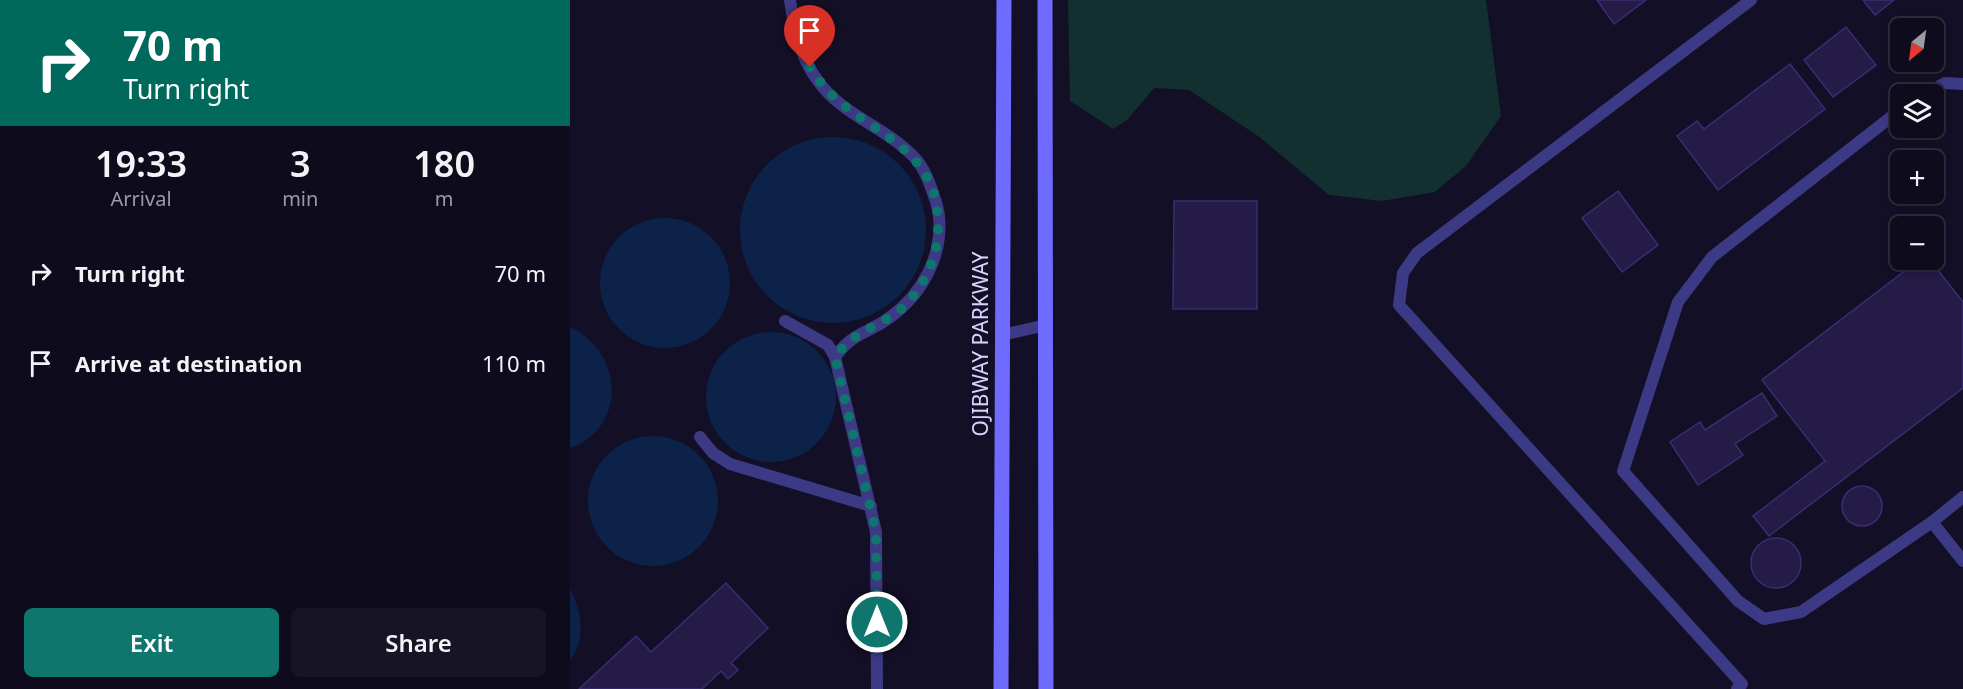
<!DOCTYPE html>
<meta charset="utf-8">
<style>
body{margin:0;font-family:"Noto Sans",sans-serif;background:#171425;color:#f1f3f6;height:100vh;display:flex;flex-direction:column;font-size:22px;white-space:nowrap}
*{box-sizing:border-box;margin:0}
p{font-size:20px;color:#9b9ba3}
.icon{flex:none;width:33px;height:33px;fill:none;stroke:currentColor;stroke-width:2;stroke-linecap:round;stroke-linejoin:round}
.map{position:relative;flex:1;overflow:hidden}
.drawer{display:flex;flex-direction:column;background:#0e0b1c;width:570px}
.drawer>*{flex:none}
.hud{background:#00695c;color:#fff;overflow:hidden}
.needle{width:39px;rotate:209deg}
.fabs{position:absolute;left:1320px;top:18px;display:grid;gap:12px}
.fabs a{display:grid;place-items:center;width:54px;height:54px;border-radius:9px;background:#0e0b1c;box-shadow:0 3px 9px #0003,0 0 0 2px #2e2b3b;font-size:30px}
.pin{position:absolute;display:grid;place-items:center;width:51px;height:51px;color:#fff;margin:-62px -26px;border-radius:50% 50% 50% 0;rotate:-45deg;box-shadow:0 0 6px #0007}
.pin .icon{rotate:45deg}
.me{position:absolute;width:66px;margin:-33px;rotate:0deg;stroke-linejoin:round;filter:drop-shadow(0 0 4px #0008)}
.turn{display:flex;align-items:center;gap:21px;height:126px;padding:0 24px;font-size:27px}
.turn .icon{width:78px;height:78px;stroke-width:2.5}
.turn b{display:block;font-size:42px;line-height:51px}
.eta{display:flex;justify-content:space-evenly;align-items:center;height:102px;text-align:center}
.eta b{font-size:36px;font-weight:600;line-height:42px}
.primary-button{display:flex;gap:12px;margin-top:auto;padding:12px 24px}
.primary-button a{flex:1;height:69px;border-radius:9px;background:#0f766e;color:#fff;font-size:24px;font-weight:600;line-height:69px;text-align:center}
.primary-button a+a{background:#171425;color:#f1f3f6}
ul{padding:0;list-style:none}
li{display:flex;align-items:center;gap:18px;height:90px;padding:0 24px}
li div{flex:1}
li b{display:block;font-size:22px}
li em{font-style:normal}
main{display:flex;flex:1;min-height:0}
.map>svg:first-child{display:block}
.green{fill:#12302f}
.water{fill:#0c2248}
.building{fill:#241b47;stroke:#3b2d73;stroke-width:1.5}
.lines{fill:none;stroke-linecap:round;stroke-linejoin:round}
.lane{stroke:#3d3a85;stroke-width:12}
.secondary{stroke:#6f6bff;stroke-width:15}
.route{stroke:#0f766e;stroke-width:10;stroke-dasharray:0 18}
.labels{text-anchor:middle;stroke-width:5;stroke-linejoin:round;paint-order:stroke}
.street-label{font-size:21px;fill:#d9d4ff;stroke:#130f26}
</style>
<main>
<section class="drawer">
<div class="hud">
<div class="turn"><svg class="icon" aria-label="right" viewBox="0 0 24 24"><path d="M7 20v-9h11M14 6l5 5-5 5"/></svg><div><b>70 m</b>Turn right</div></div>
</div>
<div class="eta">
<div><b>19:33</b><p>Arrival</p></div>
<div><b>3</b><p>min</p></div>
<div><b>180</b><p>m</p></div>
</div>
<ul>
<li><svg class="icon" aria-label="right" viewBox="0 0 24 24"><path d="M7 20v-9h11M14 6l5 5-5 5"/></svg><div><b>Turn right</b></div><em>70 m</em></li>
<li><svg class="icon" aria-label="arrive" viewBox="0 0 24 24"><path d="M6 21V4h12l-3 4 3 4H6"/></svg><div><b>Arrive at destination</b></div><em>110 m</em></li>
</ul>
<div class="primary-button"><a>Exit</a><a>Share</a></div>
</section>
<div class="map">
<svg width="1393" height="689" viewBox="0 0 1393 689">
<rect width="100%" height="100%" fill="#130f26"/>
<polygon class="green" points="498,0 916,0 931,116 896,166 865,192 812,201 759,195 688,136 619,90 584,88 557,120 543,129 500,101"/>
<g class="water">
<circle cx="263" cy="230" r="93"/>
<circle cx="95" cy="283" r="65"/>
<path d="M0 327C53 351 58 428 0 448Z"/>
<circle cx="201" cy="397" r="65"/>
<circle cx="83" cy="501" r="65"/>
<path d="M0 588C11 612 17 637 0 660Z"/>
</g>
<g class="building">
<polygon points="1027,0 1076,0 1044,24"/>
<polygon points="1293,0 1324,0 1305,15"/>
<polygon points="1276,27 1306,65 1263,97 1234,60"/>
<polygon points="1220,64 1255,109 1148,190 1107,136 1127,121 1134,129"/>
<polygon points="1048,191 1088,245 1052,272 1012,218"/>
<polygon points="604,201 687,201 687,309 603,309"/>
<polygon points="1349,260 1360,260 1393,302 1393,388 1199,536 1183,516 1255,461 1192,380"/>
<polygon points="1192,393 1207,416 1165,444 1173,455 1128,485 1100,442 1130,422 1135,430"/>
<circle cx="1292" cy="506" r="20"/>
<circle cx="1206" cy="563" r="25"/>
<polygon points="156,583 198,628 161,663 168,670 158,679 151,671 132,689 9,689 66,636 81,652"/>
</g>
<g class="lines">
<g class="lane">
<path d="M220 0C224 29 230 57 248 81 273 116 316 127 344 157 355 168 361 187 366 202 373 225 369 252 358 273 349 291 336 306 319 318 297 334 283 332 265 357"/>
<polyline points="1356,94 1375,83 1393,84"/>
<polyline points="1330,110 1142,257 1108,302 1053,471 1168,601 1194,619 1231,612 1362,522 1393,561"/>
<polyline points="215,321 258,345 265,357 306,532 307,689"/>
<polyline points="432,335 476,325"/>
<polyline points="130,437 143,453 160,464 301,506"/>
<polyline points="1362,522 1393,497"/>
<polyline points="1167,689 1172,684 829,305 833,273 847,253 1181,0"/>
</g>
<g class="secondary">
<polyline points="475,0 476,689"/>
<polyline points="431,689 434,0"/>
</g>
</g>
<g class="lines">
<path class="route" d="M240 67C279 135 370 134 368 228 368 254 357 279 341 299 319 326 287 326 265 357L306 532 307 622"/>
</g>
<g class="labels">
<g class="street-label">
<text transform="translate(411 344) rotate(-90)" y="7">OJIBWAY PARKWAY</text>
</g>
</g>
</svg>
<div class="fabs">
<a><svg class="needle" viewBox="-14 -14 28 28"><path d="M0-13l5 13h-10z" fill="#e53935"/><path d="M0 13l5-13h-10z" fill="#9b9ba3"/></svg></a>
<a><svg class="icon" aria-label="layers" viewBox="0 0 24 24"><path d="M12 4l9 5-9 5-9-5zM3 14l9 5 9-5"/></svg></a>
<a>+</a>
<a>−</a>
</div>
<div class="pin" style="left:240px;top:67px;background:#d93025"><svg class="icon" aria-label="arrive" viewBox="0 0 24 24"><path d="M6 21V4h12l-3 4 3 4H6"/></svg></div>
<svg class="me" style="left:307px;top:622px" viewBox="-20 -20 40 40"><circle r="17" fill="#0f766e" stroke="#fff" stroke-width="3"/><path d="M0-11L8 9 0 5-8 9z" fill="#fff"/></svg>
</div>
</main>
